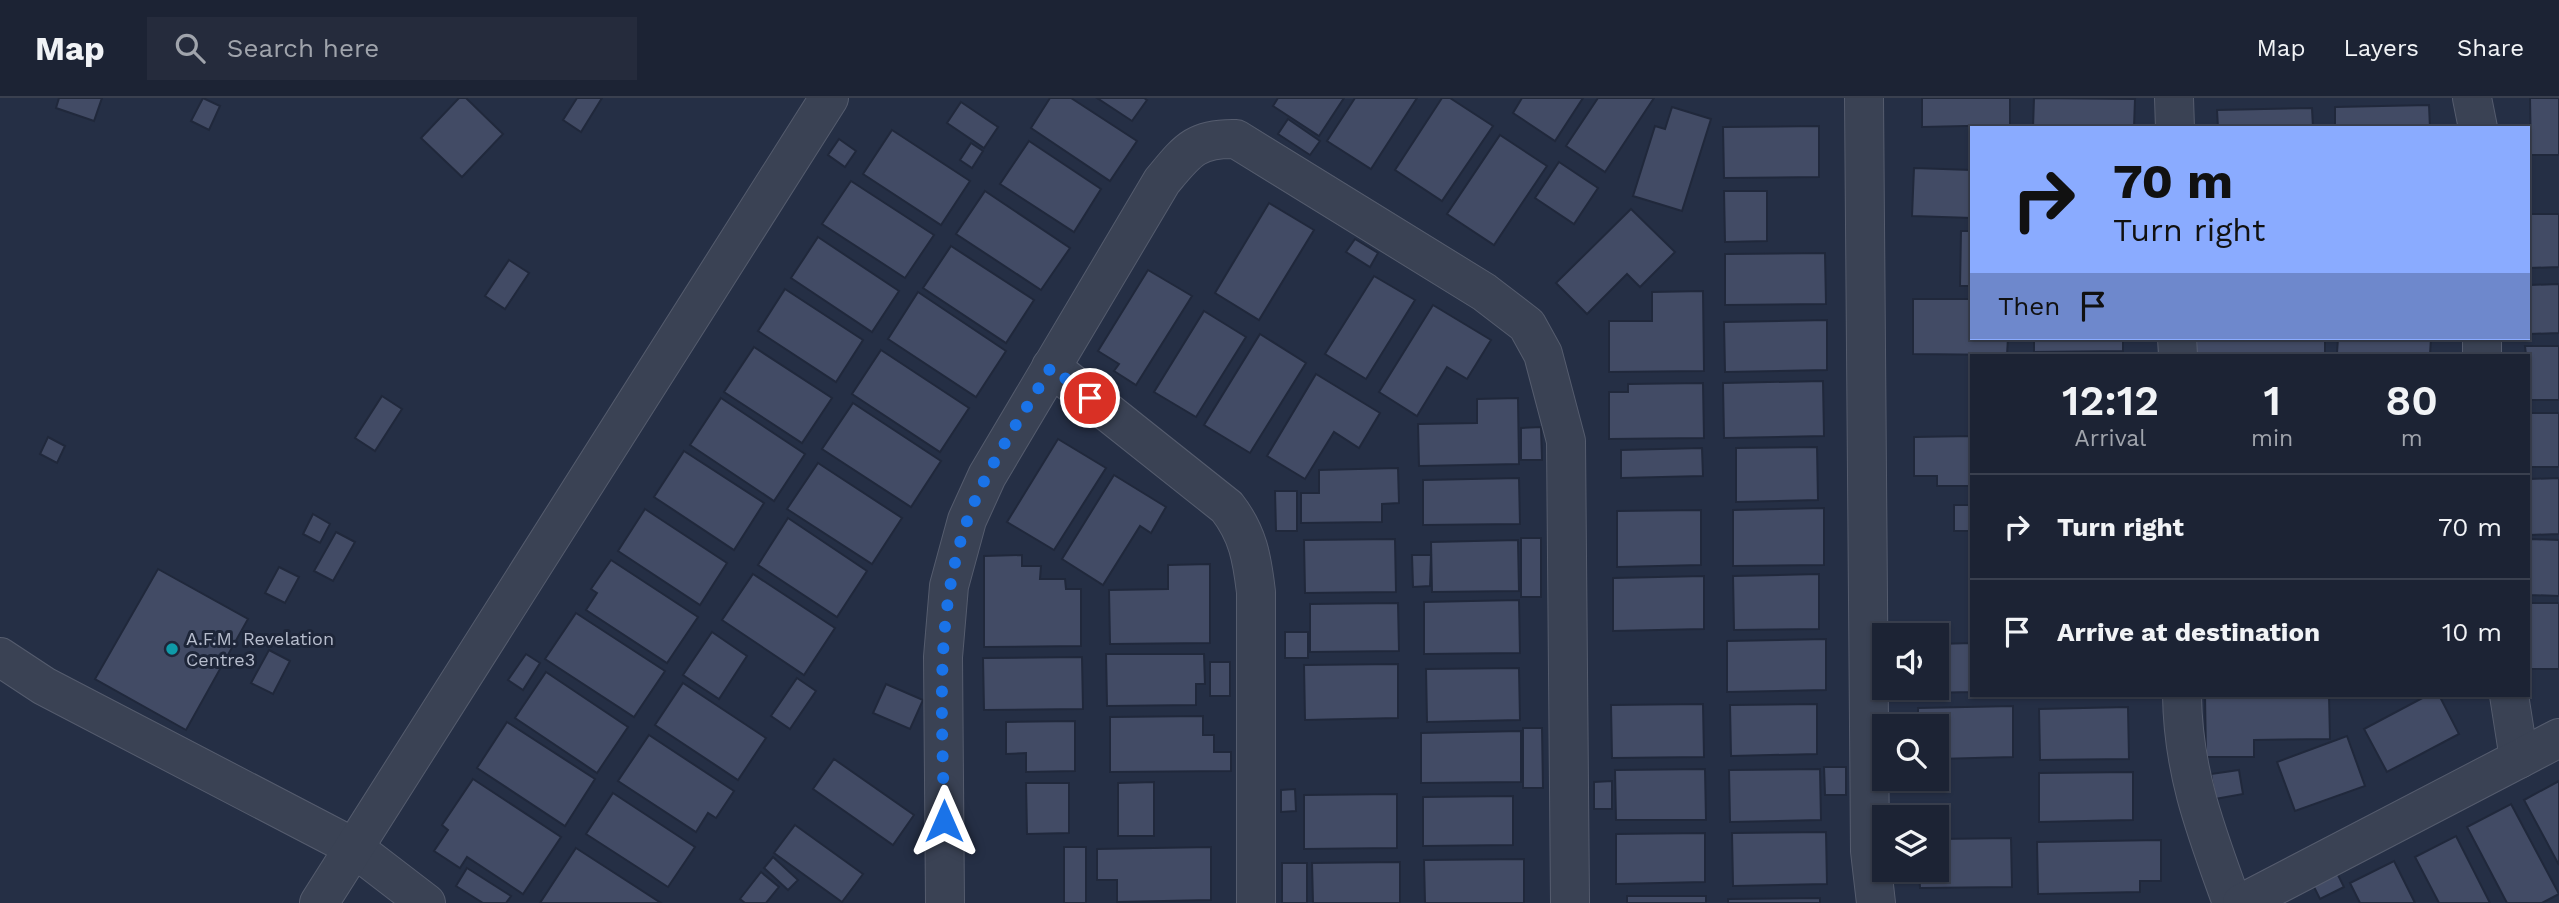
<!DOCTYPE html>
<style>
body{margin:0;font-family:"Work Sans",sans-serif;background:#252b3c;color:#f1f3f6;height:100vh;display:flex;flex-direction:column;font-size:26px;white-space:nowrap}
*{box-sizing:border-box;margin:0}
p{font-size:23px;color:#a0a4ac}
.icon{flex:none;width:38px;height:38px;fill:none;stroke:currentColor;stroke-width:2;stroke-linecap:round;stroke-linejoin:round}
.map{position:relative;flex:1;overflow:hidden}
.panel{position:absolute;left:1970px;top:256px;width:560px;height:343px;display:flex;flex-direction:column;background:#1c2334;border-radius:0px;box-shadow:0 2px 5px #0004,0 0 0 2px #3a404f}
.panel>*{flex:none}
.guide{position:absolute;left:1970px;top:28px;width:560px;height:214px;border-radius:0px;box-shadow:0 2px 5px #0004,0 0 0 2px #3a404f;background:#8aabff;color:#111;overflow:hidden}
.controls{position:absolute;left:1872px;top:525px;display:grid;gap:14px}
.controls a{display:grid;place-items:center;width:77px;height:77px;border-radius:0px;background:#1c2334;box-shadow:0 2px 5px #0004,0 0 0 2px #3a404f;font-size:35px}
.pin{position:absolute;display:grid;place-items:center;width:60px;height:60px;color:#fff;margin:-30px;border:4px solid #fff;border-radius:50%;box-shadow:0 2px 7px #0007}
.me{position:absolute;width:77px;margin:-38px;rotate:0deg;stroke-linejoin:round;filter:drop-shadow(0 0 5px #0008)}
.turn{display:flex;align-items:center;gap:24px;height:147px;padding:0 28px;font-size:32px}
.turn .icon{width:91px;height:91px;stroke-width:2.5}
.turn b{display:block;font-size:49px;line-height:60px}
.then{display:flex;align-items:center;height:66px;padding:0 28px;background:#0003;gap:14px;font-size:26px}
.eta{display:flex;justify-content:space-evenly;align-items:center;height:119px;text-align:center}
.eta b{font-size:42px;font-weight:600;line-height:49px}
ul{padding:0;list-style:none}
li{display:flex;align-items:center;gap:21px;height:105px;padding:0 28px;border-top:2px solid #3a404f}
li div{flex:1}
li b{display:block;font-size:26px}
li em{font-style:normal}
header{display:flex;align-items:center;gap:42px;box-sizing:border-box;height:98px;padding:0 35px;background:#1c2334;border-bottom:2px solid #3a404f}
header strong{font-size:33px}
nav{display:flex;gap:38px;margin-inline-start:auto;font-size:24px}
.search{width:490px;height:63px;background:#252b3c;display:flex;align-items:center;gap:18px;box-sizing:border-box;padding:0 24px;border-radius:0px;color:#a0a4ac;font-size:26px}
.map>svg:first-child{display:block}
.building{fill:#424b65;stroke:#20283b;stroke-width:2}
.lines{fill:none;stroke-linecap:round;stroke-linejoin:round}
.street-casing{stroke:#555c6e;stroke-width:40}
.street{stroke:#3a4254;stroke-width:38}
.route{stroke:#1a73e8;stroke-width:12;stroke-dasharray:0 21.6}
.culture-dot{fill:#0f9aa8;stroke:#1e2639;stroke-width:2.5}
.labels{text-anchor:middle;stroke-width:6;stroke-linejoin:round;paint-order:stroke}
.poi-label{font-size:18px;fill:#b7bdcd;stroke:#1e2639;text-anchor:start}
</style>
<header>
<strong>Map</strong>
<div class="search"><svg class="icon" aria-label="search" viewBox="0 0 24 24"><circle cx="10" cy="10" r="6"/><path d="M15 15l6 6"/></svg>Search here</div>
<nav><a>Map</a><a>Layers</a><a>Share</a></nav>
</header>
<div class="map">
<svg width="2559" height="805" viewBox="0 0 2559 805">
<rect width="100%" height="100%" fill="#252f45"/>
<g class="building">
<polygon points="59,0 102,0 94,23 56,10"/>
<polygon points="203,0 220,8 209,32 191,23"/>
<polygon points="459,0 466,0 503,36 462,79 421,40"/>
<polygon points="577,0 602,0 581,34 563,22"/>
<polygon points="1050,0 1071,0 1137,43 1110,83 1031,30"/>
<polygon points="1097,0 1144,0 1147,2 1132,23"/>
<polygon points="1278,0 1344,0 1319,38 1273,8"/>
<polygon points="1355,0 1417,0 1371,71 1327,43"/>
<polygon points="1442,0 1450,0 1493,28 1442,103 1395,72"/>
<polygon points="1522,0 1583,0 1555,43 1513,15"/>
<polygon points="1598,0 1654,0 1605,74 1566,48"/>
<polygon points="1922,0 2010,0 2010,27 1922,29"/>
<polygon points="2034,0 2135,1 2134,30 2033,30"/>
<polygon points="2530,0 2559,0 2559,57 2531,57"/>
<polygon points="961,4 998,29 984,50 947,25"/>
<polygon points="2429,7 2430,30 2335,30 2335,9"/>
<polygon points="1672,9 1711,21 1682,113 1633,98 1655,28 1665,31"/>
<polygon points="2312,10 2313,30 2218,30 2217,12"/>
<polygon points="1288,21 1320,43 1310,57 1278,36"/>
<polygon points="1819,28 1819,79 1724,80 1723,29"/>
<polygon points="892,32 970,83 941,127 863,76"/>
<polygon points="1500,37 1547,68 1494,147 1447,116"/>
<polygon points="839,41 856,53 845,69 828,57"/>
<polygon points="1029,43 1101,91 1074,134 1000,86"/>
<polygon points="971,45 983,53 972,70 960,62"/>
<polygon points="1559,64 1598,90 1574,126 1535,100"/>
<polygon points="1914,70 1972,72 1972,120 1912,118"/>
<polygon points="851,83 934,137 905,180 822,126"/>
<polygon points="985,93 1070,150 1041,192 956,136"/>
<polygon points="1724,93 1767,93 1767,143 1725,144"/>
<polygon points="1269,105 1314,132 1259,222 1215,195"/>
<polygon points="1631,111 1675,154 1640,189 1627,176 1587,216 1556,185"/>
<polygon points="2529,116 2559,116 2559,169 2529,170"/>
<polygon points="1961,133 1972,133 1972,188 1960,188"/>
<polygon points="818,139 899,193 872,234 791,180"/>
<polygon points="1355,141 1378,155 1370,169 1346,154"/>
<polygon points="951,148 1034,202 1006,245 923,190"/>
<polygon points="1825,155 1826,206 1725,207 1725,156"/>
<polygon points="509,162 529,175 505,211 485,198"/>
<polygon points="1148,172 1192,198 1136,287 1114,273 1119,266 1098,253"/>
<polygon points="1374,178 1415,202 1366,281 1325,256"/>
<polygon points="2559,186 2559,235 2529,236 2529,187"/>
<polygon points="785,191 863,242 836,284 758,233"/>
<polygon points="1703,193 1704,273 1609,274 1609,223 1652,223 1652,194"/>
<polygon points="918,194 1006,253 976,299 888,241"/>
<polygon points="1913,201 1972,201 1972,240 2008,240 2007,257 1913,256"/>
<polygon points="1433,207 1491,242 1467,281 1447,269 1417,318 1379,294"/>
<polygon points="1204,213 1246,239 1196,319 1154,294"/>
<polygon points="1827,222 1827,272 1725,274 1724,224"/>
<polygon points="1260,236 1306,265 1250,355 1204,327"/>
<polygon points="2034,240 2123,240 2123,253 2034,254"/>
<rect x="2193" y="240" width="132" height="17"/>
<polygon points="2338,240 2431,240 2430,257 2337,255"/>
<polygon points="2525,248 2559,248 2559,302 2529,302 2529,257 2526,257"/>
<polygon points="754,249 832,300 802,345 724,294"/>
<polygon points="881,252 969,310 940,354 852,296"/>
<polygon points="1316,276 1380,315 1359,350 1334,334 1305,381 1267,358"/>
<polygon points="1823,283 1824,338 1724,340 1723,285"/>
<polygon points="1703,285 1704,340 1609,341 1609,294 1628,294 1628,286"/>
<polygon points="382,298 402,311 375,353 355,340"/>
<polygon points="721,300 805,356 774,403 690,347"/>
<polygon points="1518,300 1519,366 1419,368 1418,326 1477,325 1477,301"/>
<polygon points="853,305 941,363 911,409 822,351"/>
<rect x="2531" y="315" width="28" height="54"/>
<polygon points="1541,329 1542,362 1521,362 1521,330"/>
<polygon points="1972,338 1972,388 1937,388 1937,378 1914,378 1914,339"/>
<polygon points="48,339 65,348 57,365 40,356"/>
<polygon points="1058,341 1106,370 1054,452 1007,424"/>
<polygon points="1817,349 1818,402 1736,404 1736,350"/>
<polygon points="1702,350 1703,378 1621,380 1621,352"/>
<polygon points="684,353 764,405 734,452 654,399"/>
<polygon points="818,365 902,420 872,466 787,411"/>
<polygon points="1398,370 1399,405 1382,406 1382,424 1301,425 1301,395 1319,395 1319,372"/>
<polygon points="1114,377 1166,409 1151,435 1140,428 1103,487 1062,461"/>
<polygon points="1519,380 1520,426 1423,427 1423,382"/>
<polygon points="2559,380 2559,436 2530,437 2529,381"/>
<polygon points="1275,393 1297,393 1297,433 1276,433"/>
<rect x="1954" y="407" width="18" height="26"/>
<polygon points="1824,410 1824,467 1733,468 1733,412"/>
<polygon points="645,411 727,465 700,507 618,453"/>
<polygon points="1701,412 1701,467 1617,469 1617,413"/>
<polygon points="313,416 330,426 320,445 303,436"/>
<polygon points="788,420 867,473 837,519 758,467"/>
<polygon points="336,434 355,444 333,483 314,473"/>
<rect x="1521" y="440" width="20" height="59"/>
<polygon points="1395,441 1396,494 1305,495 1304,442"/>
<polygon points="2531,441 2559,442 2559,498 2529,497"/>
<polygon points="1518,442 1519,493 1432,494 1431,444"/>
<polygon points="1022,457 1022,468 1041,468 1040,481 1065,481 1066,491 1081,491 1081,548 984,549 984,458"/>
<polygon points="1412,457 1431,457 1430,488 1413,489"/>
<polygon points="611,462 698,519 667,565 586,512 597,495 591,491"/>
<polygon points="1210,466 1210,545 1110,546 1109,492 1168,491 1168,467"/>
<polygon points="279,469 299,479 285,505 265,495"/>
<polygon points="158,471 248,521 186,632 95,581"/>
<polygon points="753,476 835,530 804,577 722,522"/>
<polygon points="1819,476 1819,531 1734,532 1733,478"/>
<polygon points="1704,478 1704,531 1613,533 1613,480"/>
<polygon points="1519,502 1520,555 1424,556 1424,504"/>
<polygon points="1398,505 1399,553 1310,554 1310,506"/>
<rect x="2529" y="505" width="30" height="66"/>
<polygon points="576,515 665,573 634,619 545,561"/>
<polygon points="712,534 747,558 719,601 683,577"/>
<rect x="1285" y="534" width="23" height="26"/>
<polygon points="1826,541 1826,592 1727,594 1727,543"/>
<polygon points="1972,545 1972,594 1926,595 1926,590 1937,590 1937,546"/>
<polygon points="269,552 290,563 273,596 251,585"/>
<polygon points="526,556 540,565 523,592 508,582"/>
<polygon points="1106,556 1204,556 1205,586 1196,586 1196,607 1107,608"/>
<polygon points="1082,559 1083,611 984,612 983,560"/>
<rect x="1210" y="564" width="20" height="34"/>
<polygon points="1398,566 1398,620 1305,622 1304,567"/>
<polygon points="1519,570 1520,622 1427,624 1426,571"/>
<polygon points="546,574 628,629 597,675 515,620"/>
<polygon points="797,580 816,593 790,631 771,618"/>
<polygon points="683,585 766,640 738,682 655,627"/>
<polygon points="886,586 923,602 910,631 873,615"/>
<polygon points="2036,597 2134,597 2134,599 2036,600"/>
<polygon points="2205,597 2329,597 2330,641 2254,642 2254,659 2206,659"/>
<polygon points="2428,597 2439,597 2459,636 2387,674 2364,631"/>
<polygon points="1703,606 1704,659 1612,660 1611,607"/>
<polygon points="1817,606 1817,656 1731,658 1730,607"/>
<polygon points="2013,608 2013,659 1937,661 1937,628 1918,628 1918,610"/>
<polygon points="2128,609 2129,661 2040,662 2039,611"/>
<polygon points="1203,618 1203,637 1214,637 1214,654 1231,654 1231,673 1110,674 1110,619"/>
<polygon points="1075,623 1075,673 1026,674 1026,655 1006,656 1006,624"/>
<polygon points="507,624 595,681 565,728 477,670"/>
<polygon points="1523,630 1542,630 1543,690 1523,690"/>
<polygon points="1521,633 1521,684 1421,685 1421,635"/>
<polygon points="649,637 734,693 716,720 708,715 696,734 618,683"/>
<polygon points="2347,638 2365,688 2295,713 2277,664"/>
<polygon points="834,661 914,717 893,747 813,691"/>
<polygon points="1824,669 1846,669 1846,697 1825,697"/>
<polygon points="1705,671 1706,722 1616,722 1615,672"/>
<polygon points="1820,671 1821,722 1730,724 1729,672"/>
<polygon points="2239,672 2243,696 2215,701 2211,676"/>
<polygon points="2133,674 2133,722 2039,724 2039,675"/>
<polygon points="473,681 561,739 523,796 467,759 460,770 434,753 448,732 442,727"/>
<polygon points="1612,683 1612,711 1594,711 1594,684"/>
<polygon points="2559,683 2559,767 2524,702"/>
<polygon points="1154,684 1154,738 1118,738 1118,685"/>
<polygon points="1026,685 1069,685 1069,735 1027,736"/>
<polygon points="1295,691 1296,713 1281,714 1281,692"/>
<polygon points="613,695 695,749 668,789 586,736"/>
<polygon points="1397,696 1397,750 1304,751 1304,697"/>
<polygon points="1513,698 1513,747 1423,748 1423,699"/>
<polygon points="2511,706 2559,796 2542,805 2507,805 2467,729"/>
<polygon points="795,727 863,776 842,804 774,755"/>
<polygon points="1826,734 1827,786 1733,788 1732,735"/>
<polygon points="1705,735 1705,784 1616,786 1616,736"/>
<polygon points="2456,738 2490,805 2439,805 2415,759"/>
<polygon points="2011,740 2012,789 1920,790 1919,772 1937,772 1937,741"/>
<polygon points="2161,742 2161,783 2140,783 2140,794 2038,796 2037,744"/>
<rect x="1064" y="749" width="22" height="56"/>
<polygon points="1211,749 1211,802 1117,804 1117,782 1097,782 1097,751"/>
<polygon points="576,750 661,805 540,805"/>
<polygon points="773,759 798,782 788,792 764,770"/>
<polygon points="1524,761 1524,805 1425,805 1424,762"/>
<polygon points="2394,763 2415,805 2360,805 2350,785"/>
<polygon points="1400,764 1400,805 1313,805 1312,765"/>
<rect x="1282" y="765" width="25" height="40"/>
<polygon points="2334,769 2344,789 2320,801 2310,781"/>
<polygon points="467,770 511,798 506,805 483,805 456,788"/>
<rect x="1895" y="772" width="19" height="6"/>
<polygon points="761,774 779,789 766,805 745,805 740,801"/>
<rect x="1627" y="798" width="79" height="7"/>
<polygon points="1820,800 1820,805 1728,805 1728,801"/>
</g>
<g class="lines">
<g class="street-casing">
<g id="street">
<polyline points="1864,0 1870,753 1876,805"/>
<polyline points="2174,0 2175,30"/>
<polyline points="2472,0 2478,30"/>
<polyline points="2177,240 2178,257"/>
<polyline points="2482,240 2482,257"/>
<path d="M1051 269 1227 409C1248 436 1252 460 1256 494V805"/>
<polyline points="0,559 44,588 353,749 426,805"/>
<path d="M2182 597C2183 675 2206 733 2232 805"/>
<polyline points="2509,597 2519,661"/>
<polyline points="319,805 829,0"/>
<path d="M945 805 943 559 949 488 967 422 987 378 1162 83C1187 53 1195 40 1236 41L1484 194 1527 227 1543 256 1566 343 1570 805"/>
<polyline points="2242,805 2559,640"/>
</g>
</g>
<use href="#street" class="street"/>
</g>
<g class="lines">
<path class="route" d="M944 723C943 623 933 519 967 423 986 369 1022 319 1051 269L1090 300"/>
</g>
<circle class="culture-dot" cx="172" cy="551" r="7"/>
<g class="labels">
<g class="poi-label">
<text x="186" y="547">A.F.M. Revelation<tspan x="186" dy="21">Centre3</tspan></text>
</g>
</g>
</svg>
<div class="controls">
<a><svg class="icon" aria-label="sound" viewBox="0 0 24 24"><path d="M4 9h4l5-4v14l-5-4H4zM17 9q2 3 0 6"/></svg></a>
<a><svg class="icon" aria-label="search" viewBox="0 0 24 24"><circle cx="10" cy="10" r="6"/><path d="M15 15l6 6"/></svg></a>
<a><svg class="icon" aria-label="layers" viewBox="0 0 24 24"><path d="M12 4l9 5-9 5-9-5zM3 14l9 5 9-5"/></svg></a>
</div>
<div class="pin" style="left:1090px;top:300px;background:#d93025"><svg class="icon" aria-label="arrive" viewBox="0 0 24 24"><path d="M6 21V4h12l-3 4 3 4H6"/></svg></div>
<svg class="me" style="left:944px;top:723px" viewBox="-20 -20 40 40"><path d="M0-17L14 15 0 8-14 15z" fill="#1a73e8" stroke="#fff" stroke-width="4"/></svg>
<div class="guide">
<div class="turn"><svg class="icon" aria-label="right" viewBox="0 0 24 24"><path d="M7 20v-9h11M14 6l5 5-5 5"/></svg><div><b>70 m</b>Turn right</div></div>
<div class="then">Then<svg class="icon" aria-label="arrive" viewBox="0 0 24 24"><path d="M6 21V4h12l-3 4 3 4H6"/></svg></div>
</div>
<section class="panel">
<div class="eta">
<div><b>12:12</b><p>Arrival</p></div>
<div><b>1</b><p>min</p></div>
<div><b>80</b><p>m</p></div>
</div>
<ul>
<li><svg class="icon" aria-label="right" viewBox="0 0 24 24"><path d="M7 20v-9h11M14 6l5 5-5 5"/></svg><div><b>Turn right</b></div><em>70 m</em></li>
<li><svg class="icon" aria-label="arrive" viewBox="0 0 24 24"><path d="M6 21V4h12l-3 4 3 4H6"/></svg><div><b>Arrive at destination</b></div><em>10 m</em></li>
</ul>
</section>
</div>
